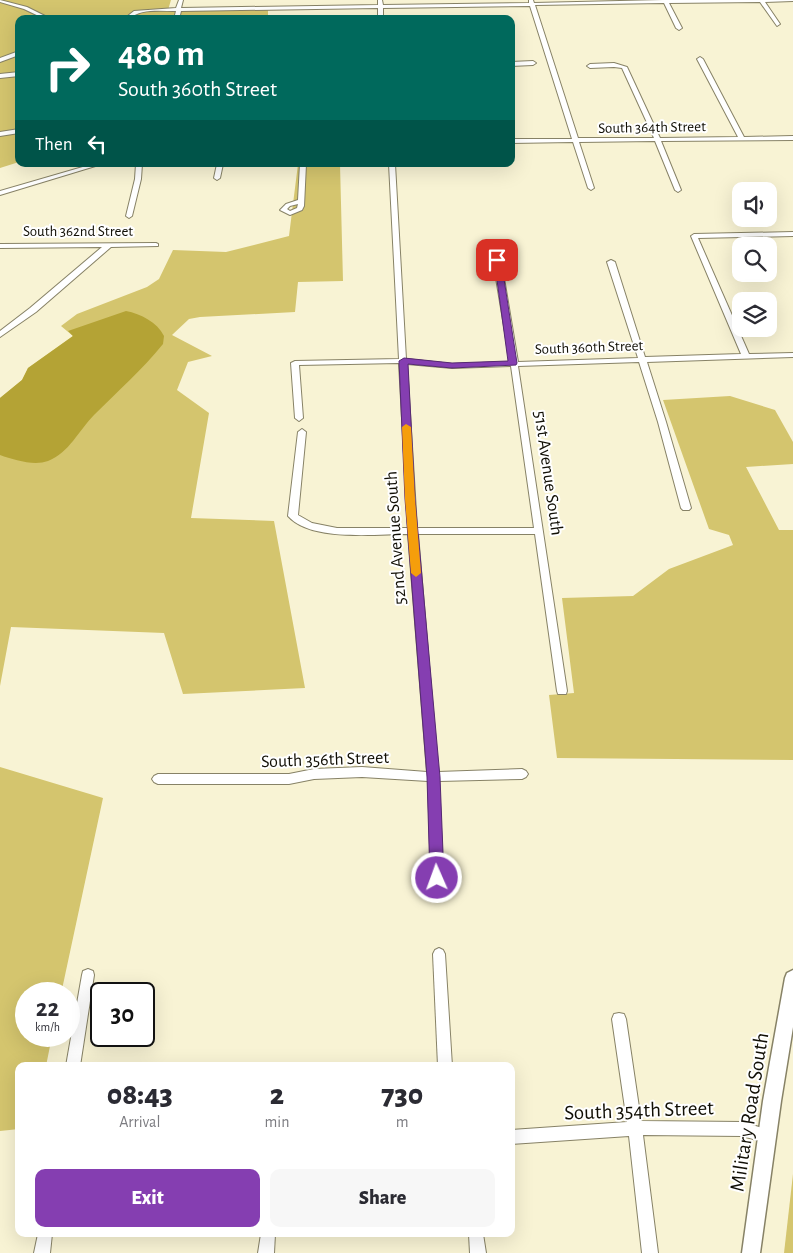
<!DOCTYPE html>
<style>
body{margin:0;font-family:"Alegreya Sans",sans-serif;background:#f7f7f7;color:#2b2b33;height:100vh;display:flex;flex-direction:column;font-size:19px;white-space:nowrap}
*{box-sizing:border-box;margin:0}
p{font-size:16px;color:#7c7c81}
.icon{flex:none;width:28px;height:28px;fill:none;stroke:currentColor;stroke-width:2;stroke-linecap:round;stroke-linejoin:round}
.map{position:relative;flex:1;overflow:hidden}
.side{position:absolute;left:15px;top:1062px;width:500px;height:175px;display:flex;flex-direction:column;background:#fff;border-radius:10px;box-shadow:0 5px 20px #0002}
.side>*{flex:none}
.hud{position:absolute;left:15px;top:15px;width:500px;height:152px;border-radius:10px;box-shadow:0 5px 20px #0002;background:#00695c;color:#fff;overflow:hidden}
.fabs{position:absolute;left:732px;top:182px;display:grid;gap:10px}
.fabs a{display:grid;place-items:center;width:45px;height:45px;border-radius:10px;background:#fff;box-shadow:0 5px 20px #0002;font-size:25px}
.speed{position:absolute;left:15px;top:982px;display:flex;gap:10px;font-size:25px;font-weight:700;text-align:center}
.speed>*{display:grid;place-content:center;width:65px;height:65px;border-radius:50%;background:#fff;box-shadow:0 5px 20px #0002;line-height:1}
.speed small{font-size:12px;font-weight:400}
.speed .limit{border:2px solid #111;border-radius:8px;background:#fff;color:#111}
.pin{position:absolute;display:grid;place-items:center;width:42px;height:42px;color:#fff;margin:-21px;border-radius:10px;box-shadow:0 2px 8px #0006}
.me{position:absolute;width:55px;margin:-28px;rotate:358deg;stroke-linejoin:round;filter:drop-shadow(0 0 4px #0008)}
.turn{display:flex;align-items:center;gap:18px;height:105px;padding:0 20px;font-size:22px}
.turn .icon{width:65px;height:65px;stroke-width:2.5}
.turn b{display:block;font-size:35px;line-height:42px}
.then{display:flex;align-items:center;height:48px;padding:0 20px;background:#0003;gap:10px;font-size:19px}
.eta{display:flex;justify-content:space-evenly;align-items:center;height:85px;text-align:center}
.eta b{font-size:30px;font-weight:800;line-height:35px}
.button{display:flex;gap:10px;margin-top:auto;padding:10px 20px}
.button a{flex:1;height:58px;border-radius:10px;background:#853eb1;color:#fff;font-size:20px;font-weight:800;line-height:58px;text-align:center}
.button a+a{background:#f7f7f7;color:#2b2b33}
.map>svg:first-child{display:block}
.green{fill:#d4c56e}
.water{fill:#b4a335}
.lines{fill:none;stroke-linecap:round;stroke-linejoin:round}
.minor-casing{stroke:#878266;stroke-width:2}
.major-casing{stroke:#878266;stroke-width:3}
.minor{fill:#fff;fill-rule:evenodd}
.major{fill:#fff;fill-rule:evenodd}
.route{fill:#853eb1;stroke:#562873}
.slow{fill:#f59e0b}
.labels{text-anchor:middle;stroke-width:4;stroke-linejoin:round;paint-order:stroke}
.far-street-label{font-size:15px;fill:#110f05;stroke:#fff}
.street-label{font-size:18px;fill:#110f05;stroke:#fff}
.near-street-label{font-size:21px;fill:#110f05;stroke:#fff}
</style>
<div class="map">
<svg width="793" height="1253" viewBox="0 0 793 1253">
<rect width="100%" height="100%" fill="#f8f3d4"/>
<g class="green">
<polygon points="0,0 171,0 168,10 268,9 268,19 19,19 19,162 0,168"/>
<polygon points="298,164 340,164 343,281 298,282 295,312 200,317 189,319 172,335 212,356 188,362 177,390 209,413 191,518 274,521 305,688 183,694 164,633 11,627 0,686 0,398 22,380 28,368 73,336 61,326 77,314 147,287 159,279 173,250 226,252 289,236"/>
<polygon points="730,396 775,410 793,442 793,464 746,467 779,530 793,530 793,760 557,758 549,695 574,693 562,598 633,596 669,569 733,545 729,535 709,529 663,400"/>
<polygon points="0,767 103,798 61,994 26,994 26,1036 52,1036 46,1066 19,1066 19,1129 0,1131"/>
<polygon points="793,1174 793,1253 784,1253"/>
</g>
<path class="water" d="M126 311C141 314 157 322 164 336L163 344C142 370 118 391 94 415 79 430 69 453 48 461 34 466 14 460 0 455V398L22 380 28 368 73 336 68 331Z"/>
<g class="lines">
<g class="minor-casing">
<g id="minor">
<polygon points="0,0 27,7 51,19 45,19 24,9 0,2"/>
<path d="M179 0H183L181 8 378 5V0H382L383 5 529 3V0H533L534 3 663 0H793V1L765 2 780 24 777 26 760 2 669 3 682 28 679 30 676 28 664 3 535 5 578 138H654L622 68 614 67 590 68 587 66 590 64 614 63 627 67 660 138 738 137 697 59 700 57 703 59 744 137 793 136V140L661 141 681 190 678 192 675 190 655 141 579 142 594 188 591 190 588 188 573 142 511 143V139H572L530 6 383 8V19H378V8L181 11 179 19H174L176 11C160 11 141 8 129 19H124L134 11 176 8Z"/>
<polygon points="19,51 19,55 0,62 0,58"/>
<polygon points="511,62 533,61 536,63 533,65 511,66"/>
<polygon points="19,72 19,76 0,78 0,74"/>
<polygon points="19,129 19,133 0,136 0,132"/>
<polygon points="93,164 102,164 0,195 0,191"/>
<polygon points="136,164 142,164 141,179 132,216 129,218 126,216 135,179"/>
<polygon points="217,164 223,164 220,178 217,180 214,178"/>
<path d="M300 164H306L304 206 302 210 290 215 280 210 286 204 298 200ZM298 204 297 208 290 211 287 209 290 206Z"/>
<path d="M389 164H395L406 359 452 364 510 362 493 260 497 258 501 260 518 362 638 358 607 262 611 260 615 262 645 357 741 354 691 236 694 234 793 232V236L698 238 749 354 793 353V357L647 362 666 422 691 508 689 510H683L681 508 658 422 639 362 518 366 567 691 566 694H558L557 691 535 534H418L438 772 522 769 526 771 528 774 526 777 522 779 439 781 443 879 441 883 437 884 433 883 431 879 428 781 362 777 314 779 289 784H158L154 782 152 779 154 776 158 774H289L314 769 362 767 427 772 408 534C376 534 311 542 288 516L298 432 302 429 306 432 298 515 312 523 337 528H408L399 363 299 365 303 418 299 421 295 418 291 363 295 361 399 359ZM407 364 452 368 511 366 534 528H417Z"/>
<polygon points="156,243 158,244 158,246 111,247 36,312 0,337 0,331 30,308 102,247 0,248 0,244"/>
<polygon points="439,948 443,950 445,954 452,1066 438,1066 433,954 435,950"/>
<polygon points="88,969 93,971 94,975 80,1066 66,1066 82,975 83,971"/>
<polygon points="619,1013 624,1014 626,1019 641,1121 742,1122 773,1131 775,1136 773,1141 768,1143 742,1136 643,1135 658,1253 642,1253 629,1136 511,1144 511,1130 627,1122 612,1019 614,1014"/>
<polygon points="38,1234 52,1234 50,1253 34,1253"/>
<polygon points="261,1234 275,1234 274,1253 258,1253"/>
<polygon points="469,1234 483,1234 486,1253 470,1253"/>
</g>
</g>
<g class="major-casing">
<polygon id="major" points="793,970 793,1027 781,1101 760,1253 742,1253 763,1101 785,978 787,973"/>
</g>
<use href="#minor" class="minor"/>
<use href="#major" class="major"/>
</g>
<polygon class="route" points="494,258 501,260 517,363 516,365 452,368 408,364 415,499 440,777 444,878 442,883 437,885 432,883 430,878 427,777 405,499 399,361 404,358 452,363 508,361"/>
<polygon class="slow" points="406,424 411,427 415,499 421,573 416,577 411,573 405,499 402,427"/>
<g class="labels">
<g class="far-street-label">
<text transform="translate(652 127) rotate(-1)" y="5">South 364th Street</text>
<text x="78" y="236">South 362nd Street</text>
<text transform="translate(589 347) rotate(-2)" y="5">South 360th Street</text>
</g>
<g class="street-label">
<text transform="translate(549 473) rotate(82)" y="6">51st Avenue South</text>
<text transform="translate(395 538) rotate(-94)" y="6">52nd Avenue South</text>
<text transform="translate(325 759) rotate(-2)" y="6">South 356th Street</text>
</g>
<g class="near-street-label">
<text transform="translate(639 1110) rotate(-2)" y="7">South 354th Street</text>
<text transform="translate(749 1112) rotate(-81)" y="7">Military Road South</text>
</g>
</g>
</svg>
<div class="fabs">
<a><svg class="icon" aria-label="sound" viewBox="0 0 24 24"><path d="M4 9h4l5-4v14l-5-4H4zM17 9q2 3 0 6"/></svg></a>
<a><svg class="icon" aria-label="search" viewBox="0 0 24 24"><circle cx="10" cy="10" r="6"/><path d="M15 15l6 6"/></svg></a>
<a><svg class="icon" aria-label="layers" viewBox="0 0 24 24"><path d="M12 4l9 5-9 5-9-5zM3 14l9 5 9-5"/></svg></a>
</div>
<div class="speed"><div>22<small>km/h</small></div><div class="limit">30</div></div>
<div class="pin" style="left:497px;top:260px;background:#d93025"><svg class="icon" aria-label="arrive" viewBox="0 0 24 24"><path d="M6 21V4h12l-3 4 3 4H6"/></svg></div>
<svg class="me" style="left:437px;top:878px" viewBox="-20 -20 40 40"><circle r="17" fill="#853eb1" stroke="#fff" stroke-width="3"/><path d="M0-11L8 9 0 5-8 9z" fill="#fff"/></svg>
<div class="hud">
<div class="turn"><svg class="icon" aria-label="right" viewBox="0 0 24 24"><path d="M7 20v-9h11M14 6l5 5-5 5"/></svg><div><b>480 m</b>South 360th Street</div></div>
<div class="then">Then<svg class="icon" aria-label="left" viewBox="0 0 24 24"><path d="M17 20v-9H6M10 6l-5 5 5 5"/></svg></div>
</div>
<section class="side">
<div class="eta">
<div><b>08:43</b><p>Arrival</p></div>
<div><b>2</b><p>min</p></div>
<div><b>730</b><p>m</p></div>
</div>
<div class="button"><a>Exit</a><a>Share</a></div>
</section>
</div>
